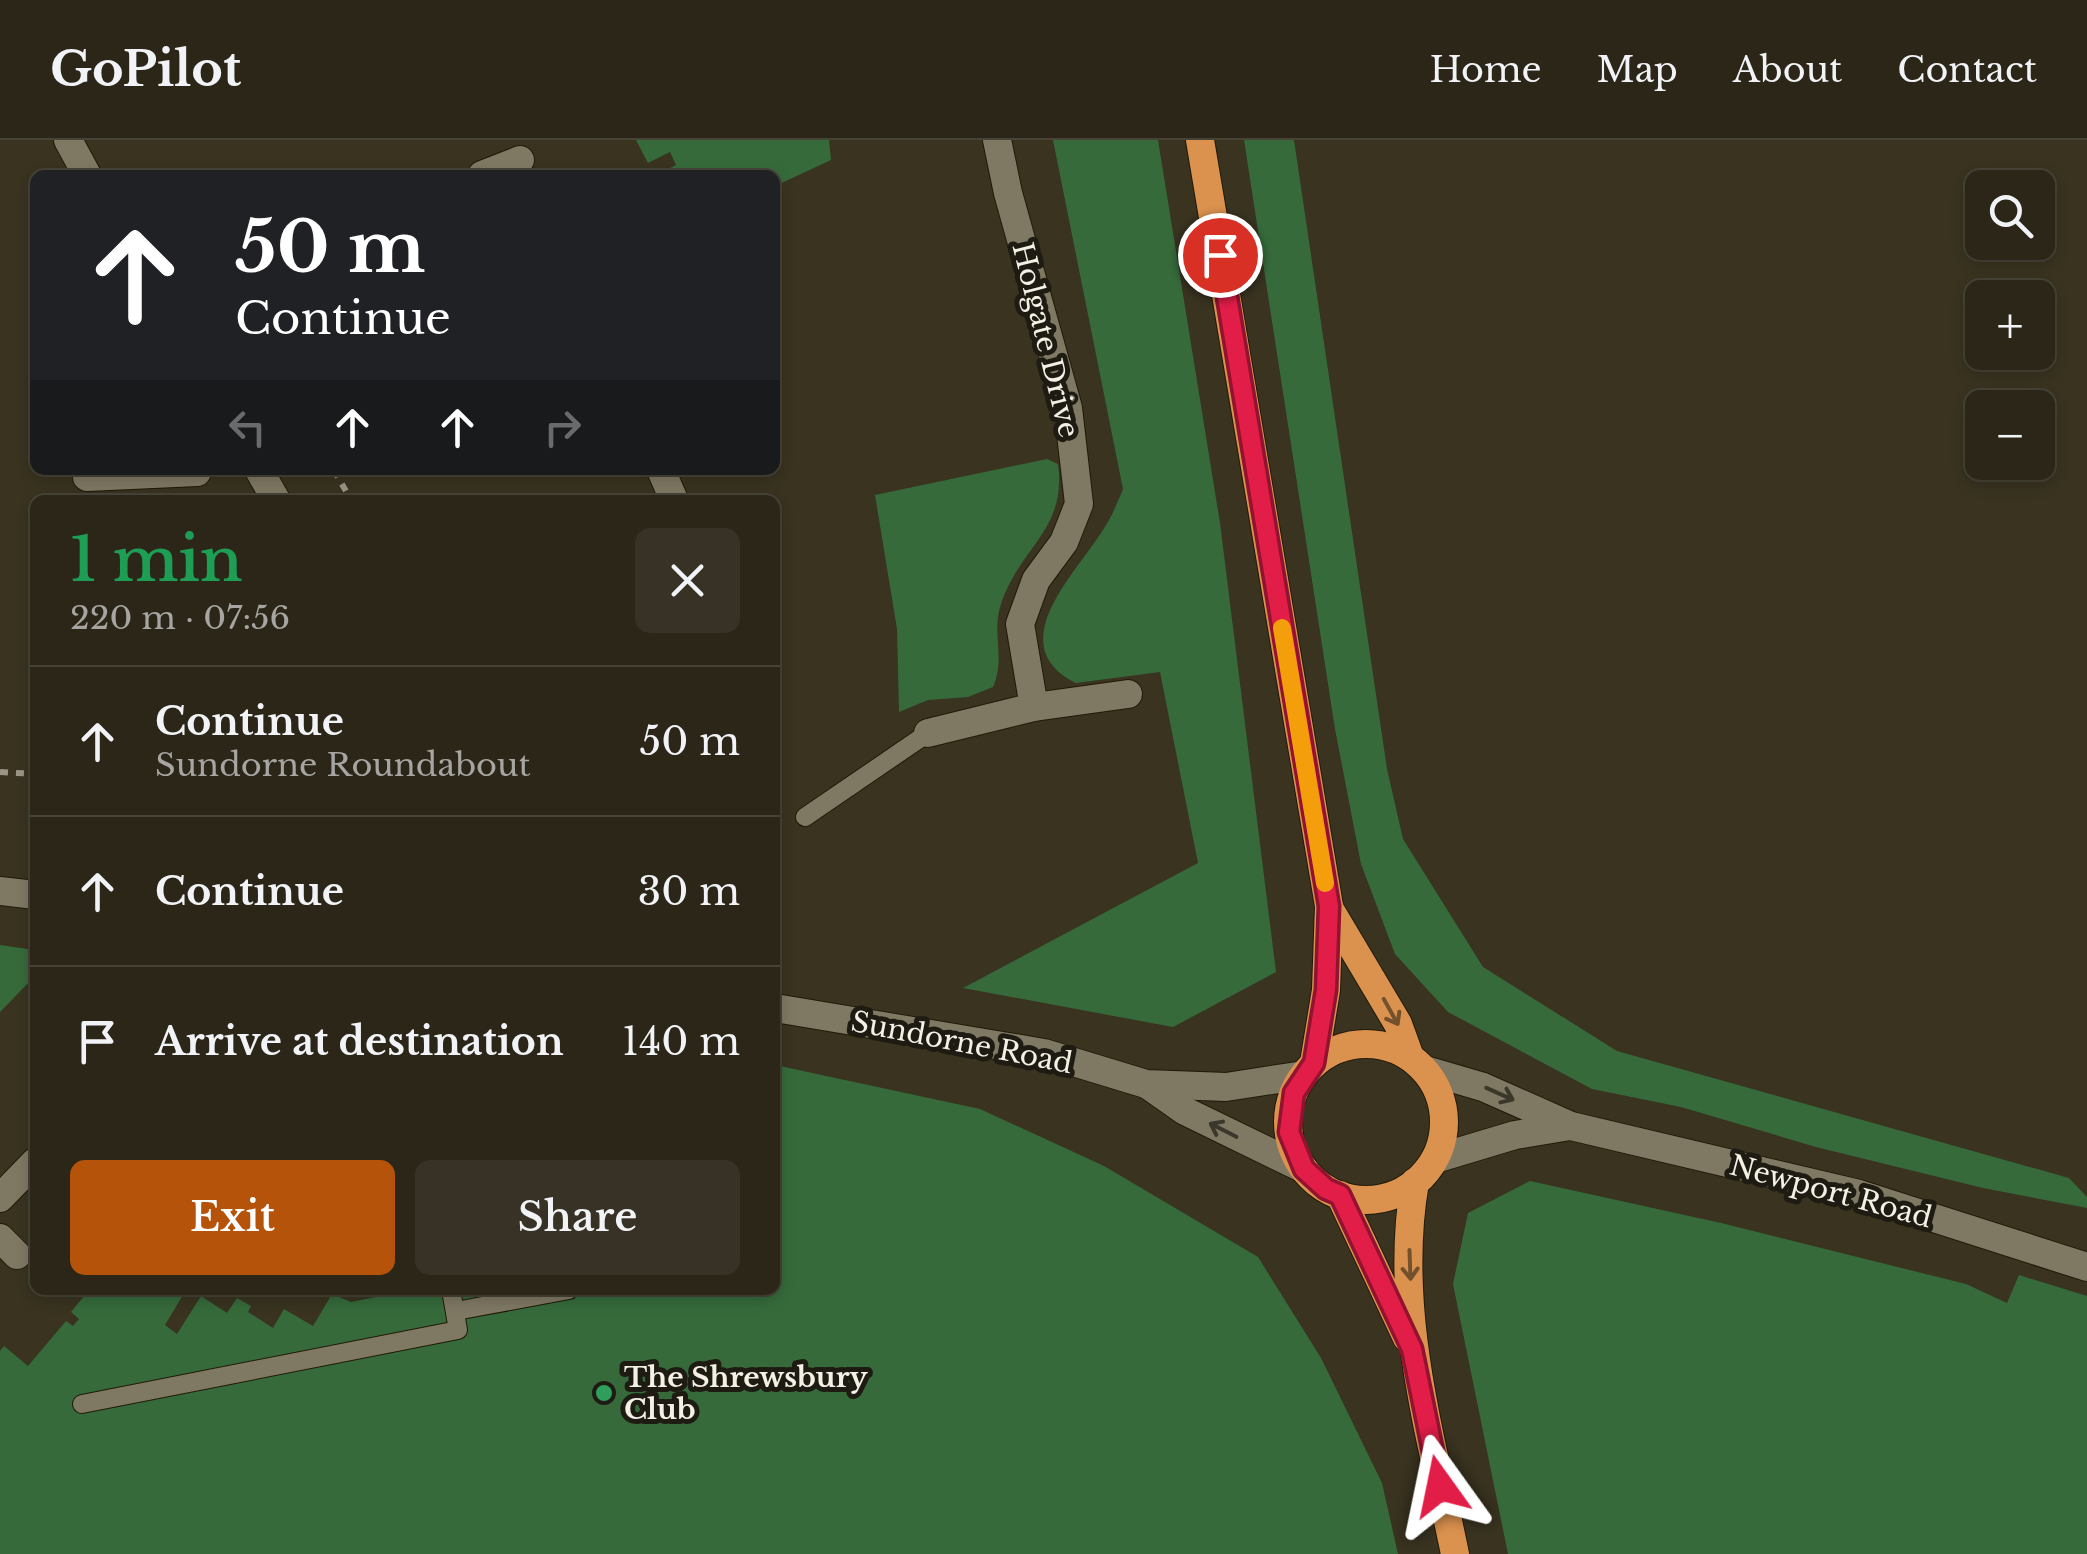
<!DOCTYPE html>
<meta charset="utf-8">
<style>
body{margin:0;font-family:"Libre Baskerville",serif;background:#373225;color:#f1f3f6;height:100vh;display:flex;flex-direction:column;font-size:38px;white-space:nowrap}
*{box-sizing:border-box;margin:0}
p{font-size:32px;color:#a6a5a2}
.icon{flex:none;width:55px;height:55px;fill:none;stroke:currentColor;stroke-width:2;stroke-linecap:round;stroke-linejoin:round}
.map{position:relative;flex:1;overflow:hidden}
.drawer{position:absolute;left:30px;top:355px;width:750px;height:800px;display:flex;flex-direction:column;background:#2b2618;border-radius:15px;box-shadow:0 5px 15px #0003,0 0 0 2px #474337}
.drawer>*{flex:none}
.hud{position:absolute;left:30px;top:30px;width:750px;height:305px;border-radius:15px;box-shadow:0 5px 15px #0003,0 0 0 2px #474337;background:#202124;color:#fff;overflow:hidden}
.tools{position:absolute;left:1965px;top:30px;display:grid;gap:20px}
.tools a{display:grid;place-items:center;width:90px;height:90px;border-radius:15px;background:#2b2618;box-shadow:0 5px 15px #0003,0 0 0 2px #474337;font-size:50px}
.pin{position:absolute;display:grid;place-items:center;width:85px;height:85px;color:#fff;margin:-42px;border:5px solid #fff;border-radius:50%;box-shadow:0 2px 10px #0007}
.me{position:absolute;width:110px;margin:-55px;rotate:348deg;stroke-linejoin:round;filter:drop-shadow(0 0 8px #0008)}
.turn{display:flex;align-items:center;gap:35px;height:210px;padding:0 40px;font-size:45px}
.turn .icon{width:130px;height:130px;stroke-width:2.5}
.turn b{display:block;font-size:70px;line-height:85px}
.lanes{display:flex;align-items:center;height:95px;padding:0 40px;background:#0003;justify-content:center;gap:50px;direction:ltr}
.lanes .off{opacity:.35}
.round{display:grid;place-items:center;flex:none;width:105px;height:105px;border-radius:15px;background:#373225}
.summary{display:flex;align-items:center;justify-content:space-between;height:170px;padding:0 40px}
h1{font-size:60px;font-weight:600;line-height:75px;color:#1e9e55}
.action{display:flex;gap:20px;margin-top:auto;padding:20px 40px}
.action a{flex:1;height:115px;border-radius:15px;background:#b45309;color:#fff;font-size:40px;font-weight:600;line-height:115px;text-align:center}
.action a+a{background:#373225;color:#f1f3f6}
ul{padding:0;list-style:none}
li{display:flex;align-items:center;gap:30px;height:150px;padding:0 40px;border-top:2px solid #474337}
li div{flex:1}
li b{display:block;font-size:38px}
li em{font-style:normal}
header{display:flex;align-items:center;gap:60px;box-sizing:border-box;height:140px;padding:0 50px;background:#2b2618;border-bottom:2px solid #474337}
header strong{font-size:48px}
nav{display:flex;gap:55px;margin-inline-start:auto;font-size:35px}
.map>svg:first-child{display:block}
.green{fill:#366a3b}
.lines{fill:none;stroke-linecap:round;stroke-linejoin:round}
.service-casing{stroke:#201a08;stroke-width:20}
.minor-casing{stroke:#201a08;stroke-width:30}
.tertiary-casing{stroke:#201a08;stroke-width:30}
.secondary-casing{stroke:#201a08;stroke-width:30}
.trunk-casing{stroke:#201a08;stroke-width:30}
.path{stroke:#9a9586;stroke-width:6;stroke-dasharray:8 8;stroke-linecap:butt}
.service{stroke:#7f7863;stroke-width:18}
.minor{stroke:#7f7863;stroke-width:28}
.tertiary{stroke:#7f7863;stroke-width:28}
.secondary{stroke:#7f7863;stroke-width:28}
.trunk{stroke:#dc924f;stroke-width:28}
.oneway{stroke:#73512d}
.oneway2{stroke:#3b372a}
.route-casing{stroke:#92132f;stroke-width:25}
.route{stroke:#e11d48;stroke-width:18}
.slow{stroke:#f59e0b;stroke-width:18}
.leisure-dot{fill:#2e9e5b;stroke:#1e1b12;stroke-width:4}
.labels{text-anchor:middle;stroke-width:10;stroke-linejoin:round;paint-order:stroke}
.street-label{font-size:28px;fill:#f4f0e5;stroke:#1e1b12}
.poi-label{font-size:28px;font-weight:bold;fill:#f4f0e5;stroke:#1e1b12;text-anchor:start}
</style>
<header>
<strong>GoPilot</strong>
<nav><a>Home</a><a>Map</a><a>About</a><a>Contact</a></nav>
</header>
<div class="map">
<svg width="2087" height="1414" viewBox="0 0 2087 1414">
<rect width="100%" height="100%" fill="#393320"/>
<g class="green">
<polygon points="636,0 829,0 831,20 775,46 775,35 678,35 675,30 657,35 676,25 670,12 648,23"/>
<path d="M1053 0H1158L1220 383 1276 832 1173 887 963 848 1198 723 1160 532 1076 543C998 504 1080 430 1106 385 1113 374 1118 361 1123 349Z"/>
<polygon points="1244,0 1294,0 1387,629 1403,699 1483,827 1617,911 2069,1038 2087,1057 2087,1068 1983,1048 1816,1007 1681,967 1592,949 1448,872 1395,814 1361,724 1335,589"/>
<path d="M1047 319 1058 324C1067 391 1020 406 1001 464 991 494 1006 517 993 547L968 557 928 560 899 572 897 489 875 355Z"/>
<polygon points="0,805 35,810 35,836 0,872"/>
<polygon points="775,925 980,969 1104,1026 1258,1117 1321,1218 1382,1343 1398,1414 0,1414 0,1211 4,1206 28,1226 66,1181 73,1186 79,1179 71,1172 89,1150 186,1150 165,1185 177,1194 201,1156 227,1173 237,1158 251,1166 248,1172 273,1188 284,1169 313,1186 332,1154 351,1162 411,1150 775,1150"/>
<polygon points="1530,1041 1721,1083 1966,1144 2007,1163 2019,1135 2087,1156 2087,1414 1508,1414 1453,1144 1468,1073"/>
</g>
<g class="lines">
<g class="service-casing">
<g id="service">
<polyline points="805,677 928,593"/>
<polyline points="456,1171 569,1150"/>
<polyline points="82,1264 458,1190 451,1150"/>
</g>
</g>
<g class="minor-casing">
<g id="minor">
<polyline points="997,0 1008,53 1068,268 1079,364 1064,402 1036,440 1020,484 1034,567"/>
<polyline points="482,35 520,20"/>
<polyline points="661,330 674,360"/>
<polyline points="87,337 197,332"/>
<polyline points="928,593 1034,567 1128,554"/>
<polyline points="0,1058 35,1022"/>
<polyline points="0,1098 17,1115"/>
</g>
</g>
<g class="tertiary-casing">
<g id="tertiary">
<polyline points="68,0 87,35"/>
<polyline points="259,330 276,360"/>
</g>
</g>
<g class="secondary-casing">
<g id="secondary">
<polyline points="0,751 35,755"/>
<polyline points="775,868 1044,913 1146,944 1226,947 1304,935"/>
<polyline points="1425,930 1483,947 1571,986 1859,1054 2087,1127"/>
<polyline points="1148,945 1185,971 1304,1029"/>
<polyline points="1435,1019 1515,995 1570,986"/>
</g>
</g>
<g class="trunk-casing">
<g id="trunk">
<polyline points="1200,0 1329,766 1326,850 1314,923"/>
<polyline points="1329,768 1398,884 1410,917"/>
<circle cx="1366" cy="982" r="78"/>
<path d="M1415 1042C1393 1167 1430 1292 1455 1414"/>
<polyline points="1340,1055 1407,1198"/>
</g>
</g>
<g class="path">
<polyline points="334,330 351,360"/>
<polyline points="0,632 35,634"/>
</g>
<use href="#service" class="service"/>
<use href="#minor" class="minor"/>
<use href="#tertiary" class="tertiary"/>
<use href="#secondary" class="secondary"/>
<use href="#trunk" class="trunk"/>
</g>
<defs><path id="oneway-shaft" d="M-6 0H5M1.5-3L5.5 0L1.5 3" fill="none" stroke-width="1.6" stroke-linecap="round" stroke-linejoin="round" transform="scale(2.5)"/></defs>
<g class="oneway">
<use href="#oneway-shaft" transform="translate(1391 872) rotate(61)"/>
<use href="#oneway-shaft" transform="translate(1410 1125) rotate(88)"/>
</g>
<g class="oneway2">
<use href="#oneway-shaft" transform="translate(1500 954) rotate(24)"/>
<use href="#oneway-shaft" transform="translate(1223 990) rotate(-153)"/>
</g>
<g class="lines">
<g class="route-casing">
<polyline id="route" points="1220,115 1329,766 1326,850 1314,923 1294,953 1289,992 1304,1029 1326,1049 1340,1055 1412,1209 1440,1346"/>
</g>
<use href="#route" class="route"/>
<polyline class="slow" points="1282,488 1325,743"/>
</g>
<circle class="leisure-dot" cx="604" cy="1253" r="10"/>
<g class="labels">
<g class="street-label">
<text transform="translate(1046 200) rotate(76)" y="10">Holgate Drive</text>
<text transform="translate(962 902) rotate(11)" y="10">Sundorne Road</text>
<text transform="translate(1831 1051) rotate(15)" y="10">Newport Road</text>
</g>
<g class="poi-label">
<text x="624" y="1247">The Shrewsbury<tspan x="624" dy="32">Club</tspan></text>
</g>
</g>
</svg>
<div class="tools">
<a><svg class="icon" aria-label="search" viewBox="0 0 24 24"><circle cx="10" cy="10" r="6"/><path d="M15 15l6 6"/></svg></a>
<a>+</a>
<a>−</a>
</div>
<div class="pin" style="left:1220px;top:115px;background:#d93025"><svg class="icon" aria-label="arrive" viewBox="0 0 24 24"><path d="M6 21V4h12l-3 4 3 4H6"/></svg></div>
<svg class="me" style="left:1440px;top:1346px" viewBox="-20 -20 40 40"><path d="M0-17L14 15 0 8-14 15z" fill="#e11d48" stroke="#fff" stroke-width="4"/></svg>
<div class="hud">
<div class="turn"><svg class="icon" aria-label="ahead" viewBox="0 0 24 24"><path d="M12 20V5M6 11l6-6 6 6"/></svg><div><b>50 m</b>Continue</div></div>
<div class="lanes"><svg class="icon off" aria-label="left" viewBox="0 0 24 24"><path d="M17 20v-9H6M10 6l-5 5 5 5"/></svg><svg class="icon" aria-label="ahead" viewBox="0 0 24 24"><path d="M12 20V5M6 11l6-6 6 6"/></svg><svg class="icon" aria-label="ahead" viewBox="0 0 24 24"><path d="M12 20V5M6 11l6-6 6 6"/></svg><svg class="icon off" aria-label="right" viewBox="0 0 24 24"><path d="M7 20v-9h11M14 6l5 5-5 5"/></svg></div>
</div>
<section class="drawer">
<div class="summary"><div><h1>1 min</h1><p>220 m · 07:56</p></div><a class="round"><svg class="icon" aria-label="close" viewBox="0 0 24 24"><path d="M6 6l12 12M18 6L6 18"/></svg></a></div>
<ul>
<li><svg class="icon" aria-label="ahead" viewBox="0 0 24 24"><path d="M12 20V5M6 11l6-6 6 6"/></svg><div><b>Continue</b><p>Sundorne Roundabout</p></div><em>50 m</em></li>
<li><svg class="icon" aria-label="ahead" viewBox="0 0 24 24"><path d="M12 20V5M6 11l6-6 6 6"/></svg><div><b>Continue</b></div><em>30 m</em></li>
<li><svg class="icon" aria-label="arrive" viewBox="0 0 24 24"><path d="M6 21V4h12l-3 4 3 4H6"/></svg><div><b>Arrive at destination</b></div><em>140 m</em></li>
</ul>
<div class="action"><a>Exit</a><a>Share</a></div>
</section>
</div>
